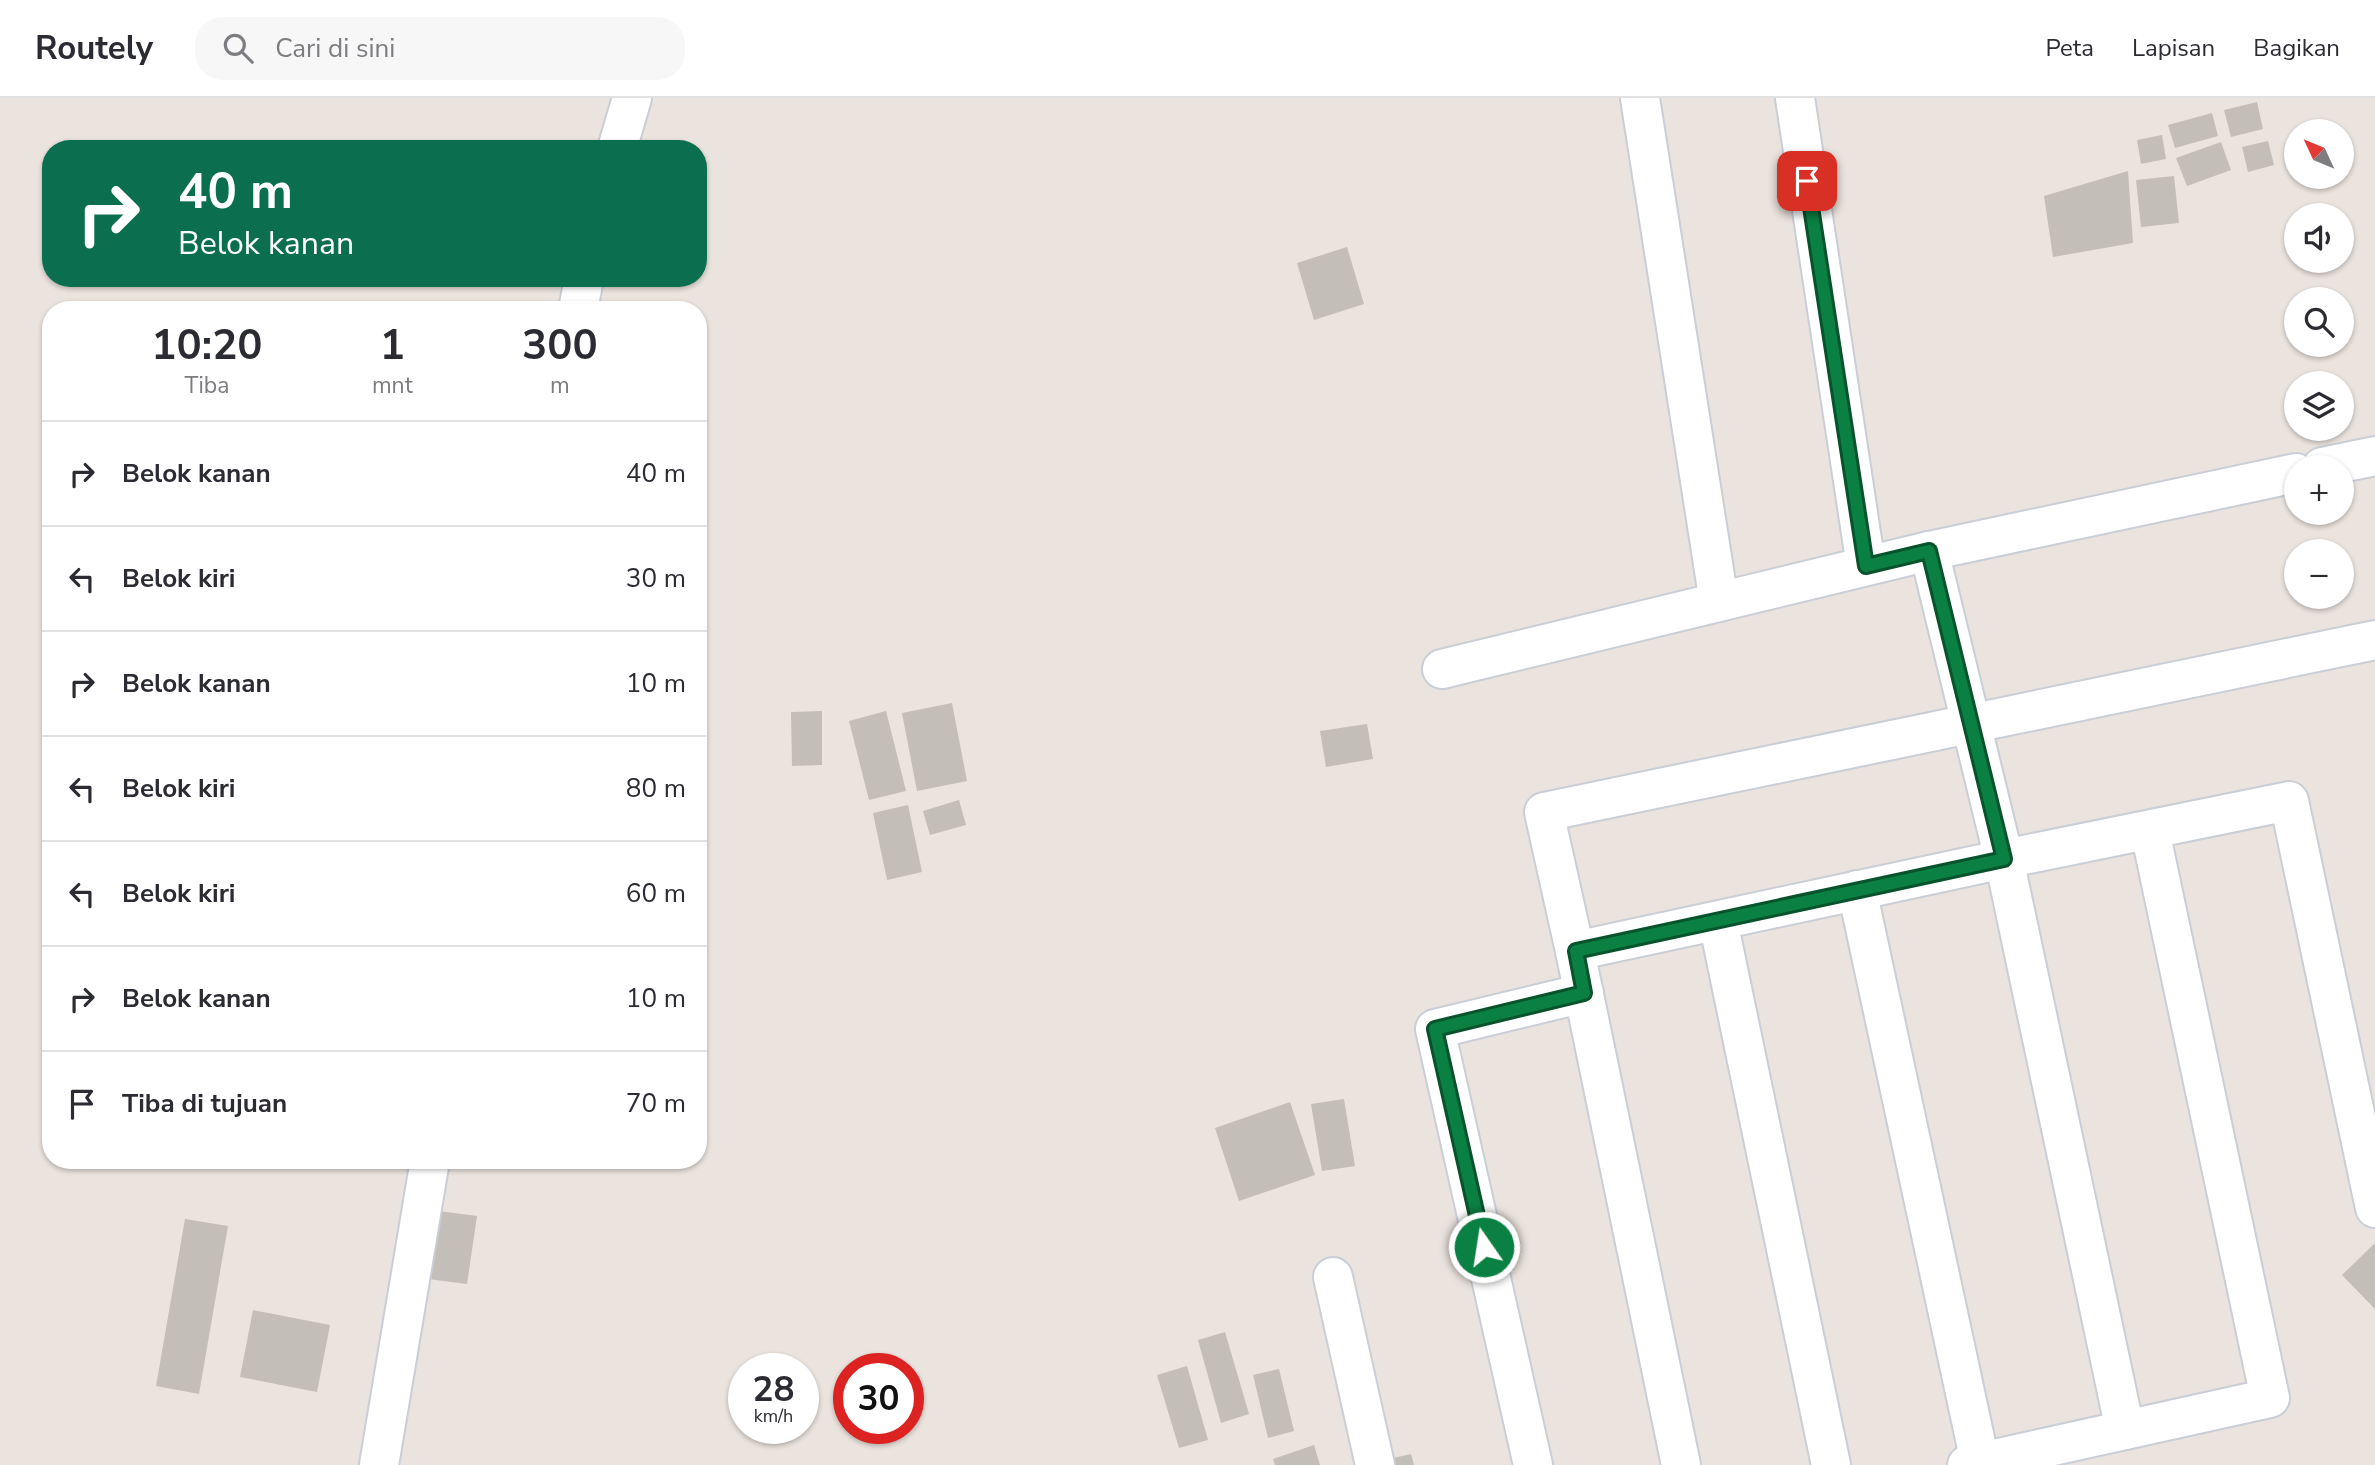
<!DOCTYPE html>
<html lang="id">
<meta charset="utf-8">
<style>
body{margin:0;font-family:"Nunito Sans",sans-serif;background:#f7f7f7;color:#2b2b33;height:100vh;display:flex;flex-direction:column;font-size:26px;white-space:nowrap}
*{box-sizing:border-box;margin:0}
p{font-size:23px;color:#7c7c81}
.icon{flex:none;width:38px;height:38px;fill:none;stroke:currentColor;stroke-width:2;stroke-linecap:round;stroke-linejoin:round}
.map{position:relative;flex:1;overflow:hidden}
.drawer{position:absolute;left:42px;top:203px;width:665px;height:868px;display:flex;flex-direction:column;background:#fff;border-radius:28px;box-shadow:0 2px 5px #0004}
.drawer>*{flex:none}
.banner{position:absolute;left:42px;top:42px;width:665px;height:147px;border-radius:28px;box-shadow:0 2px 5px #0004;background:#0b6e4f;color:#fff;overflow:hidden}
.needle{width:46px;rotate:314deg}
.tools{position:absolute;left:2284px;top:21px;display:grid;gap:14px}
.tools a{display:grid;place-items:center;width:70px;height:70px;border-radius:50%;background:#fff;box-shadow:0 2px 5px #0004;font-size:35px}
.speed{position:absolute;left:728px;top:1255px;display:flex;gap:14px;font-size:35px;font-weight:700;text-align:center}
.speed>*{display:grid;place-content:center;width:91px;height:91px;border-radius:50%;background:#fff;box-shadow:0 2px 5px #0004;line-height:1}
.speed small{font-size:18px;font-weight:400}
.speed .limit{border:10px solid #d22;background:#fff;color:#111}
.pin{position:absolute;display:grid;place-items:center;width:60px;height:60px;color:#fff;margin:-30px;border-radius:14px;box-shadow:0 4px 10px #0006}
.me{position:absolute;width:77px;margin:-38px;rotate:347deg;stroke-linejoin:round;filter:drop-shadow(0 0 5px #0008)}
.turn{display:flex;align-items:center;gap:24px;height:147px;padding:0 21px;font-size:32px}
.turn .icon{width:91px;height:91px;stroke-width:2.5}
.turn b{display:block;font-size:49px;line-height:60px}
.eta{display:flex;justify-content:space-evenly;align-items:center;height:119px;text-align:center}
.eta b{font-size:42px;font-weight:700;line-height:49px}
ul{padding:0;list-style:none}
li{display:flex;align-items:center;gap:21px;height:105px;padding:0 21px;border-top:2px solid #e1e1e2}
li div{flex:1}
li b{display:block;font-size:26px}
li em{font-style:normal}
header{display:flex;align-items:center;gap:42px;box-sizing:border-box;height:98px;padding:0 35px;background:#fff;border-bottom:2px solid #e1e1e2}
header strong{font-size:33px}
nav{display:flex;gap:38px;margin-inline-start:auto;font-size:24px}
.search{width:490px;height:63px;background:#f7f7f7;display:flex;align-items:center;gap:18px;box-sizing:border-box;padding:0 24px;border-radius:28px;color:#7c7c81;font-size:26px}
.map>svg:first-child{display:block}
.building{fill:#c4beb9}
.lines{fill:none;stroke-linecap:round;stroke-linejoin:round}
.minor-casing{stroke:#c9ced7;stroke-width:42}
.minor{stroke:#fff;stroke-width:38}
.route-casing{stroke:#07532c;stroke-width:18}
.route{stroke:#0b8043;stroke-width:12}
</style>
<header>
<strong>Routely</strong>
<div class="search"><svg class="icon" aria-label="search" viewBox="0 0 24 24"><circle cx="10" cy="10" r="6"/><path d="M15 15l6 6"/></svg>Cari di sini</div>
<nav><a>Peta</a><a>Lapisan</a><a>Bagikan</a></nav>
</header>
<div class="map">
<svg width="2375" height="1367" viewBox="0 0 2375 1367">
<rect width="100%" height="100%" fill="#ebe3dd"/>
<g class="building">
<polygon points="2257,4 2263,31 2231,39 2224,12"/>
<polygon points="2212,15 2218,38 2175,50 2168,27"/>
<polygon points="2162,37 2166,61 2141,66 2137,42"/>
<polygon points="2268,43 2274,67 2248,74 2242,49"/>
<polygon points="2221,44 2231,72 2187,88 2176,60"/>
<polygon points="2128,73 2133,145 2053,159 2044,98"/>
<polygon points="2174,78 2179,125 2141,129 2136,82"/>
<polygon points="1347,149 1364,206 1314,222 1297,165"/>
<polygon points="952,605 967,683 917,693 902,615"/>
<polygon points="822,613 822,667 792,668 791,614"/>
<polygon points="886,613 906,693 869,702 849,623"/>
<polygon points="1367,626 1373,661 1326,669 1320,633"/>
<polygon points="959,702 966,727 930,737 923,713"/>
<polygon points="908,707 922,774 887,782 873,715"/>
<polygon points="1344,1001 1355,1068 1322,1073 1311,1006"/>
<polygon points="1290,1004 1315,1077 1239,1103 1215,1030"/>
<polygon points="488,1062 524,1062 524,1068 488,1065"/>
<polygon points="430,1112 477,1118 467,1186 420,1180"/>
<polygon points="185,1121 228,1128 199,1296 156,1288"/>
<polygon points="2375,1145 2375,1211 2342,1177"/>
<polygon points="253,1212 330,1227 317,1294 240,1279"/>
<polygon points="1225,1234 1249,1316 1221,1325 1198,1242"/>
<polygon points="1187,1268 1208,1342 1179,1350 1157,1277"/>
<polygon points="1279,1271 1294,1333 1268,1340 1253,1277"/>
<polygon points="1314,1347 1320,1367 1275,1367 1273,1361"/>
<polygon points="1411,1356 1414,1367 1381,1367 1380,1363"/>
</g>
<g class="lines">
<g class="minor-casing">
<g id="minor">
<polyline points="1640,0 1719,504"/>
<polyline points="1795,0 1866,468"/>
<polyline points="617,51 632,0"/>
<polyline points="578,212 584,180"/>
<polyline points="2322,369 2375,358"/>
<polyline points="1929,453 2004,761 2125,1332"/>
<polyline points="1442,571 1929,453 2296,375"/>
<polyline points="1857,792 1980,1364"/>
<polyline points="1718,823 1831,1367"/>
<polyline points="1575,853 1544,714 2375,542"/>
<polyline points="1333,1179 1375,1367"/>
<polyline points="379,1367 430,1062"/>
<polyline points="1533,1367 1435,931 1584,895"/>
<polyline points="1681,1367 1575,853 2004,761 2289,703 2375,1110"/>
<polyline points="1967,1367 2270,1300 2150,733"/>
</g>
</g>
<use href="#minor" class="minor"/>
</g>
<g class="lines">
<g class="route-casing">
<polyline id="route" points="1484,1149 1435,931 1584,895 1576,853 2004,761 1929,453 1866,468 1807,83"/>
</g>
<use href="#route" class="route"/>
</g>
</svg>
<div class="tools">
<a><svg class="needle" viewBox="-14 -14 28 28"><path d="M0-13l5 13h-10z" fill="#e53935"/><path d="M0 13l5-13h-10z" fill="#7c7c81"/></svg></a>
<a><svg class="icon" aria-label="sound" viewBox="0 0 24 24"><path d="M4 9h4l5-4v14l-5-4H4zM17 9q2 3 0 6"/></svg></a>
<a><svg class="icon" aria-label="search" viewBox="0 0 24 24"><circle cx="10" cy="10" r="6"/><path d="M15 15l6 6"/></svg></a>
<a><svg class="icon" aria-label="layers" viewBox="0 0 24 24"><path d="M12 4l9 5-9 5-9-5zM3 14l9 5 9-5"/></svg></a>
<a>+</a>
<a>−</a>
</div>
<div class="speed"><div>28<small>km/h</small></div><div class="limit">30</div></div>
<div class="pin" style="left:1807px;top:83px;background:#d93025"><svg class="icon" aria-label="arrive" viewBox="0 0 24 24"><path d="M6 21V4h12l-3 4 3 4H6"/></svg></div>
<svg class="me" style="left:1484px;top:1149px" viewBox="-20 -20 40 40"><circle r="17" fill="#0b8043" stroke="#fff" stroke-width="3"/><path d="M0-11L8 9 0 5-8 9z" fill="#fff"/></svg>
<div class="banner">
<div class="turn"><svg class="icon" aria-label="right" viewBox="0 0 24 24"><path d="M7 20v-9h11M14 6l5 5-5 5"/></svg><div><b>40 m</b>Belok kanan</div></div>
</div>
<section class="drawer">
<div class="eta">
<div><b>10:20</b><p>Tiba</p></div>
<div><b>1</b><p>mnt</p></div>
<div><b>300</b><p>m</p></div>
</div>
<ul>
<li><svg class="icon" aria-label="right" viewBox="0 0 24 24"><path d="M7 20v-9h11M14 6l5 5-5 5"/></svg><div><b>Belok kanan</b></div><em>40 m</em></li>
<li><svg class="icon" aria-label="left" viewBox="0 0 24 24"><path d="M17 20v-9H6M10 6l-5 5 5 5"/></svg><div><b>Belok kiri</b></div><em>30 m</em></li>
<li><svg class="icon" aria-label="right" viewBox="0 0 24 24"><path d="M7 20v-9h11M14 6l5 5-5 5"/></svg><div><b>Belok kanan</b></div><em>10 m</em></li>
<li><svg class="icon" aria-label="left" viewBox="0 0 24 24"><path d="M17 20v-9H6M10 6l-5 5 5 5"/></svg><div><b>Belok kiri</b></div><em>80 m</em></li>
<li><svg class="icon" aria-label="left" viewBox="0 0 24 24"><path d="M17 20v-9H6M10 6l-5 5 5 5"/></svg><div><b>Belok kiri</b></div><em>60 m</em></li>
<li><svg class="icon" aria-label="right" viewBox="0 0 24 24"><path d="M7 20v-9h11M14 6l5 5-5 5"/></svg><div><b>Belok kanan</b></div><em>10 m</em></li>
<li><svg class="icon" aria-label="arrive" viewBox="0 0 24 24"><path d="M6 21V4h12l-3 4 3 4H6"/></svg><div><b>Tiba di tujuan</b></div><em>70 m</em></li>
</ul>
</section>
</div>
